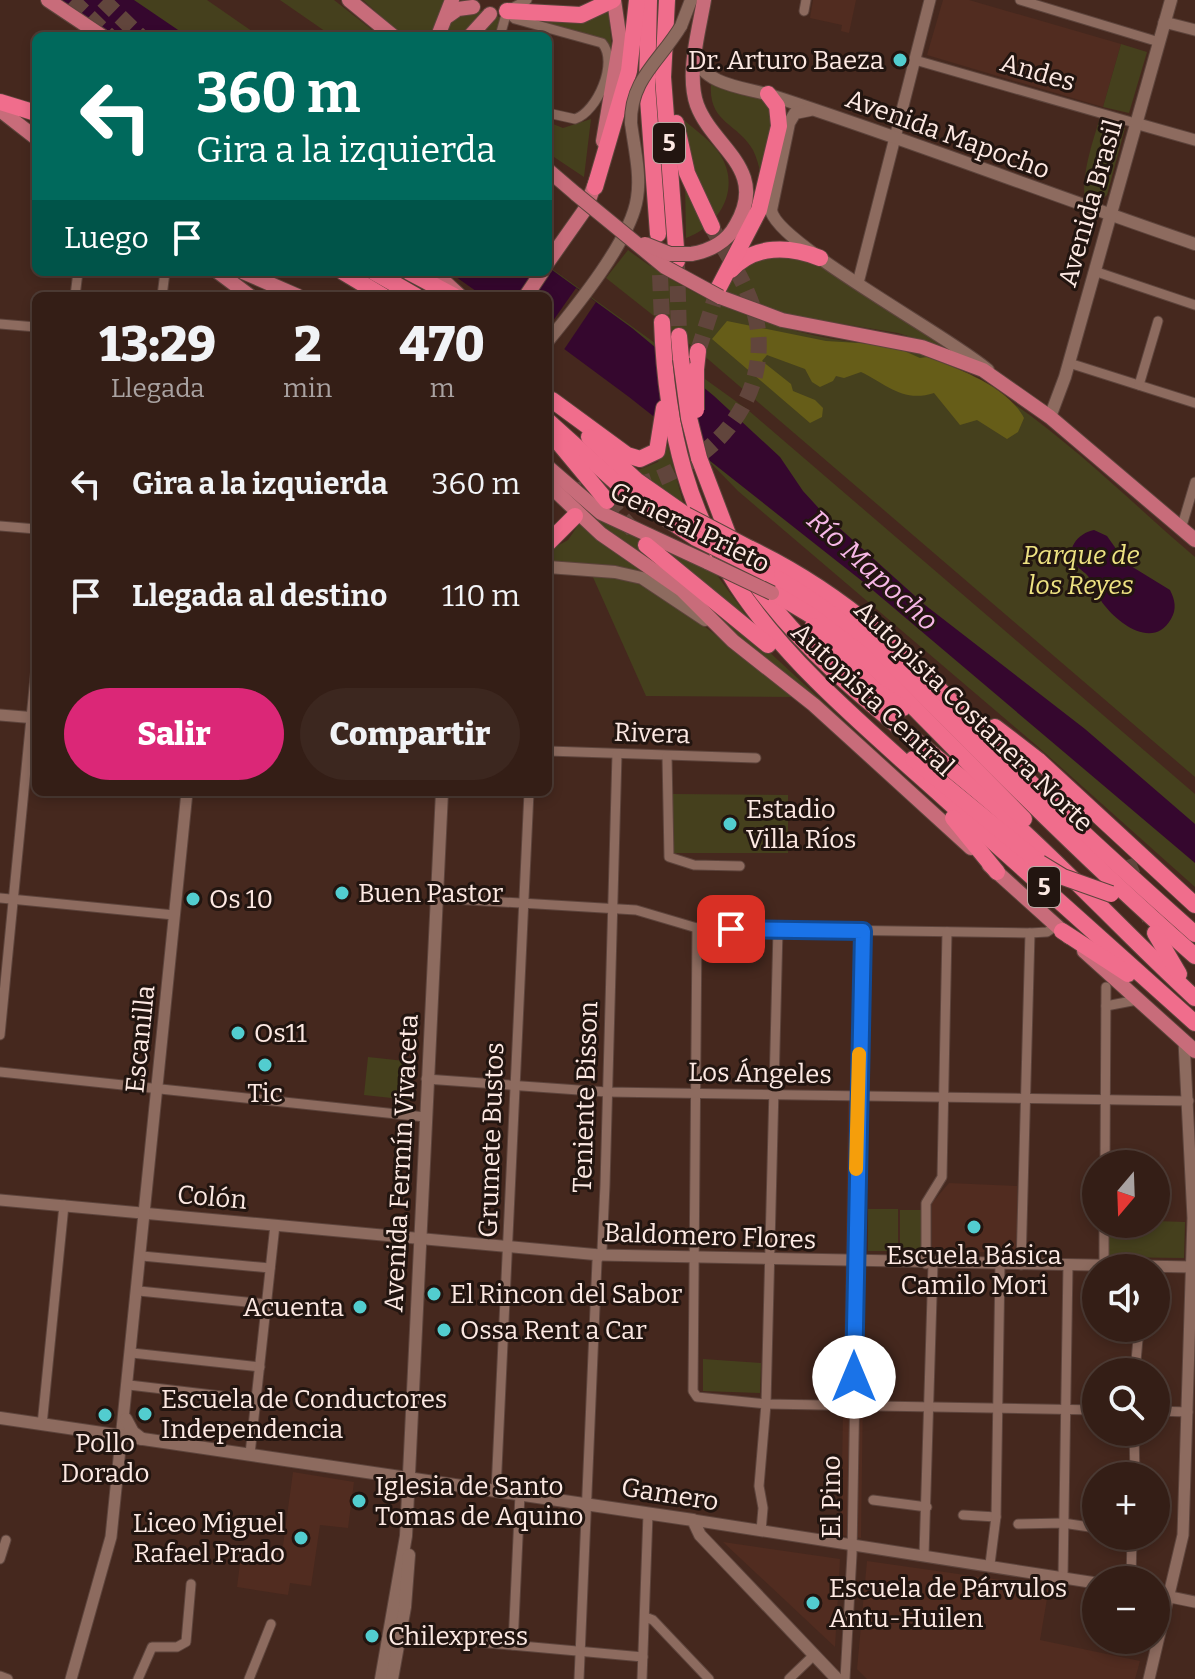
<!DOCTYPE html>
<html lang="es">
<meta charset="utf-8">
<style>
body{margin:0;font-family:Bitter,serif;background:#3c271f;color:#f1f3f6;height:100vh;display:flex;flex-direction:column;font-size:30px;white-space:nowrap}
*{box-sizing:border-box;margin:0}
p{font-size:26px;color:#a9a2a1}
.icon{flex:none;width:44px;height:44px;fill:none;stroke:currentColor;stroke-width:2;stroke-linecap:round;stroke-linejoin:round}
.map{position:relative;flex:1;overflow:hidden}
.details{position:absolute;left:32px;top:292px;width:520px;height:504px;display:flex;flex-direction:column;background:#341e16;border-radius:12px;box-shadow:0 4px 12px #0003,0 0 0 2px #4e3c35}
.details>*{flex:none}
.top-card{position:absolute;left:32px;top:32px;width:520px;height:244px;border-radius:12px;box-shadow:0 4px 12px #0003,0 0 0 2px #4e3c35;background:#00695c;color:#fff;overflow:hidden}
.needle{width:52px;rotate:199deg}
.fabs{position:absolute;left:1082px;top:1150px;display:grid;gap:16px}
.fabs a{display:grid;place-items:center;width:88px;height:88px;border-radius:50%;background:#341e16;box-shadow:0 4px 12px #0003,0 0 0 2px #4e3c35;font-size:40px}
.pin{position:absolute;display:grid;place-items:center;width:68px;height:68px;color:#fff;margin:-34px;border-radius:16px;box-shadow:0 4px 12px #0006}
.me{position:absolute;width:88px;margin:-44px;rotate:0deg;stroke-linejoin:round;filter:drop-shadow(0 0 6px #0008)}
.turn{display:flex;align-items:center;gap:28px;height:168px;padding:0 32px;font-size:36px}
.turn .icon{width:104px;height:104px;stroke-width:2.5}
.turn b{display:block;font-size:56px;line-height:68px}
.then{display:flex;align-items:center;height:76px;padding:0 32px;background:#0003;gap:16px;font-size:30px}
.eta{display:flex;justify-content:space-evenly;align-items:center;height:136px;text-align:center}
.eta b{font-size:48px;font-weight:800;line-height:56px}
.button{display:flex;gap:16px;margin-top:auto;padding:16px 32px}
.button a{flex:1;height:92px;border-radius:48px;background:#db2777;color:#fff;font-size:32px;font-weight:800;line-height:92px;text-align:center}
.button a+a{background:#3c271f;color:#f1f3f6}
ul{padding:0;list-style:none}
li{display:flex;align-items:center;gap:24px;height:112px;padding:0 32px}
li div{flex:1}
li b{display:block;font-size:30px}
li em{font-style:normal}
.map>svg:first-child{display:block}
.built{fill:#512c20}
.green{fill:#45401d}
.forest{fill:#665d18}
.water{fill:#35072e}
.pier{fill:#45281e}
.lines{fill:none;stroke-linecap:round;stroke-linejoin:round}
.motorway-tunnel{stroke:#61453c;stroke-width:16;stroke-dasharray:16 8;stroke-linecap:butt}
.minor-casing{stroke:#5d443c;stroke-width:11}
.tertiary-casing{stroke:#5d443c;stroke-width:13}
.secondary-casing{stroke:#5d443c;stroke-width:14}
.primary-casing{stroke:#5d443c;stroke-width:16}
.motorway-casing{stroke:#5d443c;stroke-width:18}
.minor{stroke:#8d6b5f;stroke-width:9}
.tertiary{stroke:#8d6b5f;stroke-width:11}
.secondary{stroke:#8d6b5f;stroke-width:12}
.primary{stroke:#c86c7a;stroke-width:14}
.motorway{stroke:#f06d8c;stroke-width:16}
.secondary-bridge-casing{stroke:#5d443c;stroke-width:14;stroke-linecap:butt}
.primary-bridge-casing{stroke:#5d443c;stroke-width:16;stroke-linecap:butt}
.motorway-bridge-casing{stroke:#5d443c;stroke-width:18;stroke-linecap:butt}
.secondary-bridge{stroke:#8d6b5f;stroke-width:12}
.primary-bridge{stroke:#c86c7a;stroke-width:14}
.motorway-bridge{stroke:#f06d8c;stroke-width:16}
.route-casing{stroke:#114b97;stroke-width:20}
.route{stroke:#1a73e8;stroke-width:14}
.slow{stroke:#f59e0b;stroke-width:14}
.poi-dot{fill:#52cdcf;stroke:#221510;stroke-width:3}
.labels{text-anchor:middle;stroke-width:6;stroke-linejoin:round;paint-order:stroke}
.shield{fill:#221510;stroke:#bba9a4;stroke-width:2}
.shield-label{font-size:24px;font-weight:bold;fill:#fde9e3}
.poi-label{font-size:26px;fill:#fde9e3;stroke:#221510;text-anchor:start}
.street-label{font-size:26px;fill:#fde9e3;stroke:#221510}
.park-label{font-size:26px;font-style:italic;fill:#eee282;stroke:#221510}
.water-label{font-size:28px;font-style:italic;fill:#f6b7e6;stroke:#221510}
</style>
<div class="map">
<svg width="1195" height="1679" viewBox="0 0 1195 1679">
<rect width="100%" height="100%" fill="#45281e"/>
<g class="built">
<polygon points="813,0 856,0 849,33 841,31 842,25 810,18"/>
<polygon points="943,0 969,0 1121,44 1103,107 927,55"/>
<polygon points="848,1101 867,1102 861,1538 841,1535"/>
<polygon points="949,1183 1017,1186 1018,1253 932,1251 932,1203"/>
<polygon points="293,1472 354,1482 348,1528 320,1525 311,1586 290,1583 288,1595 237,1587 242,1548 282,1553"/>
<polygon points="723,1542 840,1559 835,1647"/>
<polygon points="867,1561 1049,1587 1040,1640 1140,1661 1135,1679 867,1679 857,1669"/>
</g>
<g class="green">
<polygon points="62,0 207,0 259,36 114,36"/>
<polygon points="280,0 334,0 380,36 332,36"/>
<polygon points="363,0 452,0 505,19 501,36 403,36"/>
<polygon points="608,8 612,50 603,39 518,15"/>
<polygon points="1121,44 1147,52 1129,113 1103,107"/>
<path d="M711 84 764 98 774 113 761 175C759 167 757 158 753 150 738 123 708 123 711 84Z"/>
<path d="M1100 118 1125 128 1107 195 1097 203 1085 199C1081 176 1093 140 1100 118Z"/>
<polygon points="591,119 584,177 548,153 548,122 563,128"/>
<path d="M684 120C694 129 707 138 716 149 744 184 722 225 686 238Z"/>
<path d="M628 250C688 296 758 325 833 339 867 345 901 345 934 359 1029 398 1116 490 1195 557V777L702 354 606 278Z"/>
<polygon points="787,253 829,268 943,347 898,333 777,313 722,293 733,279 745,271 744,267 756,260"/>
<polygon points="548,266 748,410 1195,794 1195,887 1036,745 738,491 548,296"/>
<polygon points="667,443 684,506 636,471 658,462"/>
<polygon points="548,473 576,500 714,571 749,619 738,623 953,822 594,522 548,477"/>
<polygon points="581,521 658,584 548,563 548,551 568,540"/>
<polygon points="592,575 627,580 660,592 796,697 646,696"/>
<polygon points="672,794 788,795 788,853 671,853"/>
<polygon points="368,1057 414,1062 410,1100 364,1095"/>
<rect x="868" y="1209" width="30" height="42"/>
<rect x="900" y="1210" width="23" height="39"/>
<polygon points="1156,1221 1185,1222 1184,1258 1108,1257 1109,1224"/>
<polygon points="703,1359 761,1363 760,1393 703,1391"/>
</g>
<path class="forest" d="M727 321 826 341 891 345 920 358 927 357C959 369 1007 386 1024 418L1018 432 1007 439 977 420 960 425 934 393C903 403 886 384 861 372L844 378 836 376 833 381 820 387 812 382 805 369 767 355 762 361 791 384 793 391 815 400 823 408 822 417 810 423 712 339Z"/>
<g class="water">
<polygon points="60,0 134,0 187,36 112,36"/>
<polygon points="548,267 632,328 714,396 780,457 803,491 825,515 925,605 1085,729 1195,824 1195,863 862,581 629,397 548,337 548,296 483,296 449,272 548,272"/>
<path d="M1094 530 1107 536 1126 563 1170 590C1175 600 1177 609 1171 619 1154 649 1120 625 1105 606 1098 598 1096 588 1090 579 1087 573 1081 571 1077 566 1063 550 1078 533 1094 530Z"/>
</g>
<polygon class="pier" points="576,288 596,302 563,351 548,342 548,328"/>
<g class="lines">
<g class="motorway-tunnel">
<polyline points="72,0 109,36"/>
<polyline points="103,0 140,36"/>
<polyline points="659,251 662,322"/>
<polyline points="677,262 679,336"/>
<polyline points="698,351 718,289"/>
<path d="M565 488C658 506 769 433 758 331 754 294 731 262 714 231"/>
<polyline points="607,501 633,530"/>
<polyline points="1127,860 1150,920"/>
</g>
<g class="minor-casing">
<g id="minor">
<polyline points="1020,0 1159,42"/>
<polyline points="510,9 527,0"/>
<polyline points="804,11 806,0"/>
<path d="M509 14 515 19 602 43C619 62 597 112 575 119L548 113"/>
<polyline points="500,36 507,11"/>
<polyline points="915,60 1135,123"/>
<polyline points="1094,271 1195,305"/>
<polyline points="75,296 78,272"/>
<polyline points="162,296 165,272"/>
<polyline points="0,324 36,327"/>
<polyline points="1069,363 1195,403"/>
<polyline points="1139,385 1158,321"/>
<polyline points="0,526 36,529"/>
<polyline points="1181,529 1195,482"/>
<polyline points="548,751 756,758"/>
<polyline points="667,756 669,857 694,865 740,866"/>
<polyline points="0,898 174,915"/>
<polyline points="435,898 636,910 697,928 1030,933 1047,932 1056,926"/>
<polyline points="697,928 693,1391 697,1397 766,1404 1096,1410"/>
<polyline points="1106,1006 1137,1000"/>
<polyline points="0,1035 36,667"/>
<polyline points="0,1072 425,1117"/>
<polyline points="426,1079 607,1092 1189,1101"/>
<polyline points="1105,1164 1106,987"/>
<polyline points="142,1256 270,1268"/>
<polyline points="926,1264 926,1203 942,1177 947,932"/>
<polyline points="1021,1265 1030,933"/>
<polyline points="1104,1266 1104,1224"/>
<polyline points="139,1291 266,1304"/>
<polyline points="132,1353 260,1367"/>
<polyline points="1135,1372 1139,1328"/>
<polyline points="129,1385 256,1400"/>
<polyline points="1156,1411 1188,1412"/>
<polyline points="42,1425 64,1205"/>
<polyline points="1134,1432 1135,1476"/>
<polyline points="250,1454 275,1225"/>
<polyline points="496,1490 529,792"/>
<polyline points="873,1500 927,1507"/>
<polyline points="963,1515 996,1517"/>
<polyline points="1018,1524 1063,1523 1096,1528"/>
<polyline points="761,1531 763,1508 759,1486 766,1404 778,929"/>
<polyline points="924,1555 933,1264"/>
<polyline points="0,1559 6,1540"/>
<polyline points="990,1564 996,1517 1000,1264"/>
<polyline points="1063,1576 1068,1265"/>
<polyline points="1131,1580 1132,1536"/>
<polyline points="645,1617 653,1620 709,1679"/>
<polyline points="401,1635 643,1657"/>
<polyline points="513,1645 520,1494"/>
<polyline points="0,1676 8,1679"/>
<polyline points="138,1679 152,1647 177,1647 186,1642 191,1584"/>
<polyline points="249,1679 271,1624"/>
<polyline points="579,1679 597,1261 602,1250 605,1185 617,754"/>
<polyline points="642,1679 648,1514"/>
<polyline points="789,1679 814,1655"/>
<polyline points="845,1679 852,1554 863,931"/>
</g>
</g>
<g class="tertiary-casing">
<g id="tertiary">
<polyline points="1164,22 1195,30"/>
<polyline points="1135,123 1195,140"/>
<polyline points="858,283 930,0"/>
<polyline points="0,715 36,718"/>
<polyline points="0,1200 600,1255 1191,1267"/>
<polyline points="693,1520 1096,1583"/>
<polyline points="1156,1594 1195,1602"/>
<polyline points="71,1679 111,1537 187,792"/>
<polyline points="1149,1679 1183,1535 1193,1218 1184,1041"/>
</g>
</g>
<g class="secondary-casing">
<g id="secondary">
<polyline points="681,26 691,0"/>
<path d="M696 57C703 86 749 88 773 96 915 142 1054 196 1195 244"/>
<path d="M810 110 795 113 789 123 771 210C775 243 954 339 988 370"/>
<path d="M548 341C575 308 631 240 637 198 641 174 634 147 631 123"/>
<polyline points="1050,417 1065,377 1171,0"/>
<polyline points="548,567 615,572 642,578 705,620"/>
<polyline points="0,1418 693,1520 700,1535 837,1679"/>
<polyline points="126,1419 133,1432 142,1439"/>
<polyline points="381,1679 406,1536 442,792"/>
<polyline points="392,1679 405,1607 409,1555"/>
</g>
</g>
<g class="primary-casing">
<g id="primary">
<polyline points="48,0 102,36"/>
<polyline points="349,0 393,36"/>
<polyline points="448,16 458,9 473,7"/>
<polyline points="438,36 452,0"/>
<polyline points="470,36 490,14"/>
<polyline points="0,110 36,138"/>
<polyline points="603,141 620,41 614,0"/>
<polyline points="548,170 576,194"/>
<path d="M691 254C709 251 727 242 736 225 769 169 713 148 697 105 686 74 699 31 704 0"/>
<polyline points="548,262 586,208 597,178"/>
<polyline points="218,272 250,296"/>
<polyline points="243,272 298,296"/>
<polyline points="434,272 460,296"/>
<polyline points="526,296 542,272"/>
<polyline points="720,297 782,320 922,347 983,370 1050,417 1195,540"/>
<polyline points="548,467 601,513 709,563"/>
<polyline points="548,484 601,534 682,590 733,641 814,705 971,848"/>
<polyline points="989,865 1069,937"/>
<polyline points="1084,951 1195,1051"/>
</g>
</g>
<g class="motorway-casing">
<g id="motorway">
<polyline points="649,0 647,85 658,234"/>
<polyline points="667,0 663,77 677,261"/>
<polyline points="507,11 581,15 613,0"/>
<polyline points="0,102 36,113"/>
<polyline points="676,123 687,173 712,227"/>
<polyline points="595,187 629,71 637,0"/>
<path d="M731 270C755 244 790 246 820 258"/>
<polyline points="343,272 383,296"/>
<polyline points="374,272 416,296"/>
<polyline points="409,272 454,296"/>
<polyline points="718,289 759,210 779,126 777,106 768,94"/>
<path d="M662 322C671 565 774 646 943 797 1027 872 1111 947 1195 1023"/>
<polyline points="679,336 681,359"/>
<polyline points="696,369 698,351"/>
<polyline points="552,400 627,455 640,459 657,451 664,408"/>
<polyline points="548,421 629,494 696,538"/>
<polyline points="589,437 636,480 686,515"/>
<polyline points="558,442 607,501"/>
<polyline points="699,458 731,542"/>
<polyline points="548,543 575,516"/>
<polyline points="646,545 768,645"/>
<path d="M749 548C869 605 933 684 1024 776 1079 831 1137 882 1195 934"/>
<path d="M767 573C854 619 919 691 988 760 1055 827 1123 893 1195 956"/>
<path d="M755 583C819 673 911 733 994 805 1064 866 1126 935 1195 998"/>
<polyline points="777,595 812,616 859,652 1024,819"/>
<polyline points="813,626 875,690 903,708"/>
<polyline points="995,727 1038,760 1195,905"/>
<polyline points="913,759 1040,863"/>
<polyline points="953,818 997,872"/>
<polyline points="1062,931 1128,974"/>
<polyline points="1155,933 1179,974"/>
</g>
</g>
<use href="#minor" class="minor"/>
<use href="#tertiary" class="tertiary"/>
<use href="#secondary" class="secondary"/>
<use href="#primary" class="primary"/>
<use href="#motorway" class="motorway"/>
<g class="secondary-bridge-casing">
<path id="secondary-bridge" d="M631 123C630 79 661 60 681 26"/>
</g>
<g class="primary-bridge-casing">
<g id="primary-bridge">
<polyline points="576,194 665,267 720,297"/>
<polyline points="645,244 670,254 691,254"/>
<polyline points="709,563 772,593"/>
</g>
</g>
<g class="motorway-bridge-casing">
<g id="motorway-bridge">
<polyline points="681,359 689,418 699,458"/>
<polyline points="696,369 696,410"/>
<polyline points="686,515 749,548"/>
<polyline points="696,538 767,573"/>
<polyline points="1040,863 1063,877 1111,894"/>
</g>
</g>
<use href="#secondary-bridge" class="secondary-bridge"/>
<use href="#primary-bridge" class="primary-bridge"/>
<use href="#motorway-bridge" class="motorway-bridge"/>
</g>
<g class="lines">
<g class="route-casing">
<polyline id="route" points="731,929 863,931 854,1377"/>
</g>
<use href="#route" class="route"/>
<polyline class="slow" points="856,1169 859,1054"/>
</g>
<g class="poi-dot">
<circle cx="900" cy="60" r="8"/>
<circle cx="730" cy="824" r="8"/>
<circle cx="342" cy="893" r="8"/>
<circle cx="193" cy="899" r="8"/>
<circle cx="238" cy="1033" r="8"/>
<circle cx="265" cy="1065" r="8"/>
<circle cx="974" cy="1227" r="8"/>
<circle cx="434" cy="1294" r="8"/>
<circle cx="360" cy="1307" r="8"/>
<circle cx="444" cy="1330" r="8"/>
<circle cx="145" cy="1414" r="8"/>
<circle cx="105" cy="1415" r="8"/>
<circle cx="359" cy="1501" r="8"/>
<circle cx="301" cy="1538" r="8"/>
<circle cx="813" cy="1603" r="8"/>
<circle cx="372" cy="1636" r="8"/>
</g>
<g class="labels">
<g class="shield">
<rect x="653" y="123" width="32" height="40" rx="6"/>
<rect x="1028" y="867" width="32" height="40" rx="6"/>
</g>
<g class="shield-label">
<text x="669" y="151">5</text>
<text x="1044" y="895">5</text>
</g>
<g class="poi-label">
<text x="884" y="69" text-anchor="end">Dr. Arturo Baeza</text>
<text x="746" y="818">Estadio<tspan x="746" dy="30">Villa Ríos</tspan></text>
<text x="358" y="902">Buen Pastor</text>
<text x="209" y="908">Os 10</text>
<text x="254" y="1042">Os11</text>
<text x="265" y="1102" text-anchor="middle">Tic</text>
<text x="974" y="1264" text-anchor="middle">Escuela Básica<tspan x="974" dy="30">Camilo Mori</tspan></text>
<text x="450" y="1303">El Rincon del Sabor</text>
<text x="344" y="1316" text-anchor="end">Acuenta</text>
<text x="460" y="1339">Ossa Rent a Car</text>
<text x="161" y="1408">Escuela de Conductores<tspan x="161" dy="30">Independencia</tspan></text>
<text x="105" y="1452" text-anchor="middle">Pollo<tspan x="105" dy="30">Dorado</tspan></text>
<text x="375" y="1495">Iglesia de Santo<tspan x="375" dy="30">Tomas de Aquino</tspan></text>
<text x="285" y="1532" text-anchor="end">Liceo Miguel<tspan x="285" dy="30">Rafael Prado</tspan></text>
<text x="829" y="1597">Escuela de Párvulos<tspan x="829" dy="30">Antu-Huilen</tspan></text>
<text x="388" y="1645">Chilexpress</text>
</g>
<g class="street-label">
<text transform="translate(1038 72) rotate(16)" y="9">Andes</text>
<text transform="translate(948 134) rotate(20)" y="9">Avenida Mapocho</text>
<text transform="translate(1090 203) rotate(-74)" y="9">Avenida Brasil</text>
<text transform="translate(690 527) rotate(26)" y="9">General Prieto</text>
<text transform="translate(873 699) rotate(43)" y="9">Autopista Central</text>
<text transform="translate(974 716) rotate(44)" y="9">Autopista Costanera Norte</text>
<text transform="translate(652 733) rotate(2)" y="9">Rivera</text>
<text transform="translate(140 1039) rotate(-84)" y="9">Escanilla</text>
<text transform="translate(760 1073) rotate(1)" y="9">Los Ángeles</text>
<text transform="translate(585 1097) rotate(-88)" y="9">Teniente Bisson</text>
<text transform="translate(491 1140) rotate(-88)" y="9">Grumete Bustos</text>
<text transform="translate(401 1163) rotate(-87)" y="9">Avenida Fermín Vivaceta</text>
<text transform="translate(212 1197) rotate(5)" y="9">Colón</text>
<text transform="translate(710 1236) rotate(2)" y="9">Baldomero Flores</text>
<text transform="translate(670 1494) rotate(9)" y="9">Gamero</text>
<text transform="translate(831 1497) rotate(-90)" y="9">El Pino</text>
</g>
<g class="park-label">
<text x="1081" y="564">Parque de<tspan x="1081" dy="30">los Reyes</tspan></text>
</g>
<g class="water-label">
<text transform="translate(873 570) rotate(42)" y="10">Río Mapocho</text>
</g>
</g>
</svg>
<div class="fabs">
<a><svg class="needle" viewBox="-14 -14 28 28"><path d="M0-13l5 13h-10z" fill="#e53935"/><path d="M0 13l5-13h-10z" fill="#a9a2a1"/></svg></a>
<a><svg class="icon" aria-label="sound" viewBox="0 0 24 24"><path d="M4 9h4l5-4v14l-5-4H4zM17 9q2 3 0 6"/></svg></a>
<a><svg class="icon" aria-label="search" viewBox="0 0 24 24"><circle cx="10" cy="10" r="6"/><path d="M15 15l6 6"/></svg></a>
<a>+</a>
<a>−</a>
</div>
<div class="pin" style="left:731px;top:929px;background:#d93025"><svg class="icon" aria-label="arrive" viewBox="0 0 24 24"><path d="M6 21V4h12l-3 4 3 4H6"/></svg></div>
<svg class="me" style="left:854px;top:1377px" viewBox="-20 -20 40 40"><circle r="19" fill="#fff"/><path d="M0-13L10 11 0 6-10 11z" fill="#1a73e8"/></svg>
<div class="top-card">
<div class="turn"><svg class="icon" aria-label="left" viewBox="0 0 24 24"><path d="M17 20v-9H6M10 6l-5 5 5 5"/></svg><div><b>360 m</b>Gira a la izquierda</div></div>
<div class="then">Luego<svg class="icon" aria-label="arrive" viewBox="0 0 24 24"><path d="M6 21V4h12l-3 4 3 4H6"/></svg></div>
</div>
<section class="details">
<div class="eta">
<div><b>13:29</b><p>Llegada</p></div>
<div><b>2</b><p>min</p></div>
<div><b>470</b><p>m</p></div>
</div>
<ul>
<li><svg class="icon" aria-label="left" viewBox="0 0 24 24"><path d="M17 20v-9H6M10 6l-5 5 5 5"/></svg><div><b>Gira a la izquierda</b></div><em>360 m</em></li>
<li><svg class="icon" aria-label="arrive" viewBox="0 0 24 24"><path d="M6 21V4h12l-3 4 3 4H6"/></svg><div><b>Llegada al destino</b></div><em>110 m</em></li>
</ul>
<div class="button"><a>Salir</a><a>Compartir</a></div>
</section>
</div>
